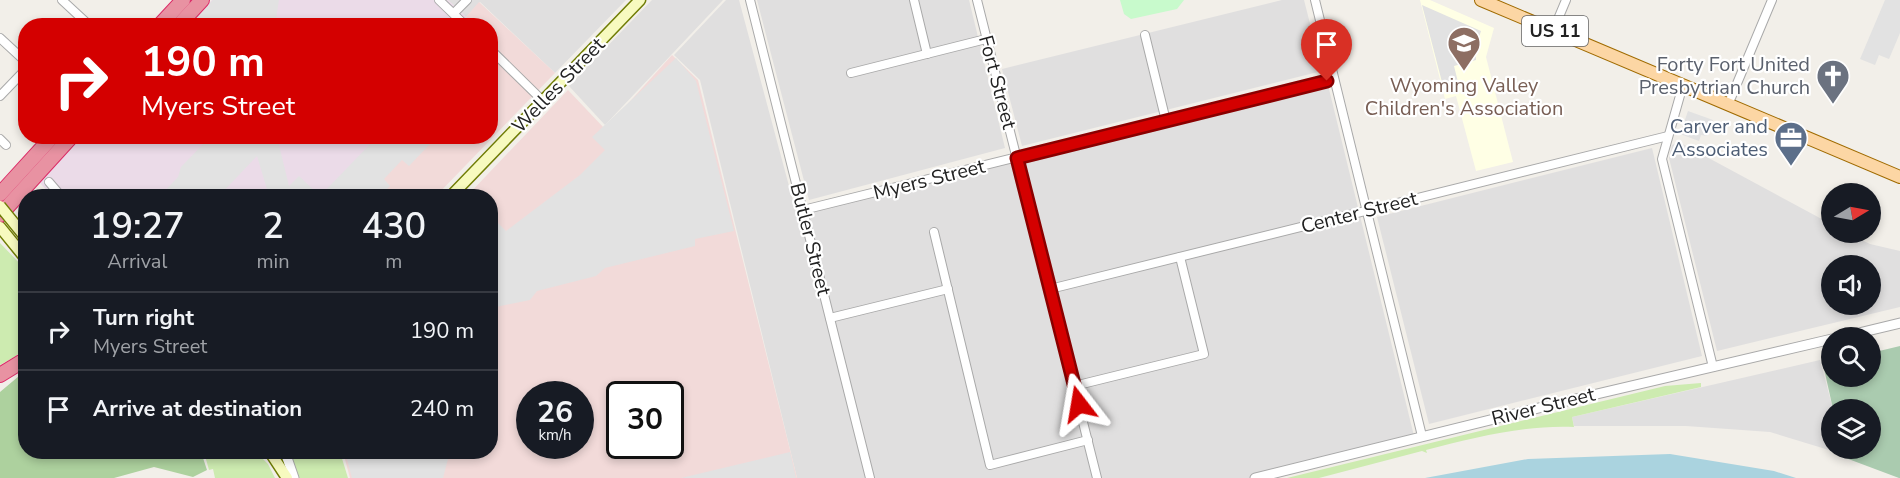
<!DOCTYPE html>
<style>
body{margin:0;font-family:"Nunito Sans",sans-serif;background:#20242c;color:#f1f3f6;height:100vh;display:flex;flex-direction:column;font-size:22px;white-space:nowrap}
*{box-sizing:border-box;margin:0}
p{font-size:20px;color:#9ea1a6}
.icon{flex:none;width:33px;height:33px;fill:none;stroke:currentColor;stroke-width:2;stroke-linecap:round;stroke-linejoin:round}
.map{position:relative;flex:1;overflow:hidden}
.sheet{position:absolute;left:18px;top:189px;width:480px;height:270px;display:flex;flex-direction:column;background:#171b24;border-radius:24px;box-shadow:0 3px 9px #0003}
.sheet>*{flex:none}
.top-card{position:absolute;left:18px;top:18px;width:480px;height:126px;border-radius:24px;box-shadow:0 3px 9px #0003;background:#d40000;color:#fff;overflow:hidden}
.needle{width:39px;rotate:80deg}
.fabs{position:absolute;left:1821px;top:183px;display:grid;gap:12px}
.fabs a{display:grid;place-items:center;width:60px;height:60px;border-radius:50%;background:#171b24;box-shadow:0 3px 9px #0003;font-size:30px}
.speed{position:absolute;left:516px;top:381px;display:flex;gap:12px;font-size:30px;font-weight:700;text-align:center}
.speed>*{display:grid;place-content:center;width:78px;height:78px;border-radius:50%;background:#171b24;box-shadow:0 3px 9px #0003;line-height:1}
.speed small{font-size:15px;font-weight:400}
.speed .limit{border:3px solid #111;border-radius:9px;background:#fff;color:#111}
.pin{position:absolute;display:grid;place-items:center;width:51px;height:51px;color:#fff;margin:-62px -26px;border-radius:50% 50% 50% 0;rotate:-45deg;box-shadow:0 0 6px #0007}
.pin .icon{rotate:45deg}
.me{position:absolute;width:66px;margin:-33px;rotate:346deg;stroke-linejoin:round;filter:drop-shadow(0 0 4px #0008)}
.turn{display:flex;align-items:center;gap:21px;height:126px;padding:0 24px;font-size:27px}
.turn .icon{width:78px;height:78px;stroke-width:2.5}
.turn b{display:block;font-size:42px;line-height:51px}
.eta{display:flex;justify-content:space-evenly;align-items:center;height:102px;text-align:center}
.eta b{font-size:36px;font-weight:600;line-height:42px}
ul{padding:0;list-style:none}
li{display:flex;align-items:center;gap:18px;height:78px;padding:0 24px;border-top:2px solid #363941}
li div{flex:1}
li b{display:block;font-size:22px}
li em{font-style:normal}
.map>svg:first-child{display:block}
.residential{fill:#e0dfdf;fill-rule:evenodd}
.commercial{fill:#f2dad9;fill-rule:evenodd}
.industrial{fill:#ebdbe8}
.education{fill:#ffffe5}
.grass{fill:#cdebb0}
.forest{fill:#add19e}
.cemetery{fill:#aacbaf}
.park{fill:#c8facc}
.parking{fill:#e2e2e2}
.water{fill:#aad3df}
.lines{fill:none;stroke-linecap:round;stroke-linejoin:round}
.minor-casing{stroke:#a9a9a9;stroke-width:10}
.tertiary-casing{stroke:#a9a9a9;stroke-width:11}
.secondary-casing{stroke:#707d05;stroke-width:13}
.primary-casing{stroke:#a06b00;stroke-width:14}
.motorway-casing{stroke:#dc2a67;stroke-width:16}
.minor{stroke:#fff;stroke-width:8}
.tertiary{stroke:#fff;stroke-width:9}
.secondary{stroke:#f7fabf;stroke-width:10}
.primary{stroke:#fcd6a4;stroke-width:12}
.motorway{stroke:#e892a2;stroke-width:14}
.secondary-bridge-casing{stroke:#707d05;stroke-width:13;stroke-linecap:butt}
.secondary-bridge{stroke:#f7fabf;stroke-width:10}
.route-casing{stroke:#8a0000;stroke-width:15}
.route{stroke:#d40000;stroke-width:10}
.labels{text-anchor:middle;stroke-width:4.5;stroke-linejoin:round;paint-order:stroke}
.shield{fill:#fff;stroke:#646464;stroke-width:1.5}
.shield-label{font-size:18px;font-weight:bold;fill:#222}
.worship-label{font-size:20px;fill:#5b616d;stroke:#fff;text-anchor:end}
.street-label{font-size:20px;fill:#222;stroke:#fff}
.education-label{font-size:20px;fill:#785e54;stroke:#fff}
.service-label{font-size:20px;fill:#4e5e75;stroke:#fff;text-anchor:end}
</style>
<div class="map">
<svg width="1900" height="478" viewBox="0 0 1900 478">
<rect width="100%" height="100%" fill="#f2efe9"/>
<g class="residential">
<polygon points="448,0 626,0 555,73 480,2 466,17"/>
<polygon points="652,0 723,0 605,125 569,86"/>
<polygon points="726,0 739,0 796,212 1327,81 1415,440 1269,478 797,478 700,80 674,55"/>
<polygon points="757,0 969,0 1005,148 809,200"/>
<polygon points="1282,0 1304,0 1322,71 1022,146 1002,69"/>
<path d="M1679 142 1831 224 1832 232 1848 233 1870 244 1900 251V307L1717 351 1669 158 1672 145ZM1832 266H1870V304H1832Z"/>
<polygon points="1652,148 1702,356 1429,424 1377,217"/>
<polygon points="1820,360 1833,409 1832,448 1841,449 1842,454 1770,432 1686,426 1574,426 1572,417"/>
</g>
<g class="commercial">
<polygon points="479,2 555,73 436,196 334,196 389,137 490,136 490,26 475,25 466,17"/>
<path d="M672 55 698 80 797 478H350L343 452H490V196H467L568 90 605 129ZM530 394H580V446H530ZM620 394H670V446H620Z"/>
</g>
<g class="industrial">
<polygon points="212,0 448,0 475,25 188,26"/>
<polygon points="83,137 389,137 334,196 52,196 39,182"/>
</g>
<polygon class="education" points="1420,0 1430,0 1494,28 1486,57 1513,162 1476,171 1456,96 1445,99"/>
<g class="grass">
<polygon points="0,243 26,270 25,346 16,356 0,365"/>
<path d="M1701 383V387L1572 417 1574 427C1523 425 1476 437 1426 450L1427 453 1422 451 1319 478H1287L1665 386Z"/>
<polygon points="204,452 256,452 268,464 275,478 215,478 213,469 209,470"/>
<polygon points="290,452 340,452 348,478 298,478"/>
</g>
<polygon class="forest" points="25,371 26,452 201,452 207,470 193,477 154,467 114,478 0,478 0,392"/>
<polygon class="cemetery" points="1900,346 1900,478 1899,478 1843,457 1841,449 1870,448 1870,410 1833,409 1823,364 1831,362 1832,376 1870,376 1871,353"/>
<polygon class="park" points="1120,0 1184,0 1177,9 1131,19 1124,14"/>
<g class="parking">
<polygon points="213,0 279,0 275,25 189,25"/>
<polygon points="1885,0 1900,0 1900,33 1889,59 1879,55 1875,65 1860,59"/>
<polygon points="1422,5 1481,31 1475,49 1476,60 1454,66 1458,82 1443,86"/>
<polygon points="676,58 696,81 734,231 695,239 695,246 605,268 596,276 537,291 530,300 491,308 491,216 506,231 580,175 605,150 592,137"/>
<polygon points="1688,111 1713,120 1707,136 1701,135 1699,141 1680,134"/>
<polygon points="210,137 277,137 289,186 299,176 320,196 377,137 422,137 430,144 409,166 402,160 384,179 390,186 380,196 269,196 257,156 219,196 160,196 178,177 181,167"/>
<polygon points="345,452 446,452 448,459 443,478 352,478"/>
<polygon points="790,452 796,478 681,478"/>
</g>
<polygon class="water" points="1670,454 1774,471 1796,478 1425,478 1528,459"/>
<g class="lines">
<g class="minor-casing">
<g id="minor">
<polyline points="62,0 90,26"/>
<polyline points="439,0 466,26"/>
<polyline points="750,0 870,478"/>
<polyline points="914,0 927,54"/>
<polyline points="977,0 1097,478"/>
<polyline points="1315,0 1422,436"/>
<polyline points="454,13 467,0"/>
<polyline points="1553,31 1566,0"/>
<polyline points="1145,35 1166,121"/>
<polyline points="0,38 26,62"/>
<polyline points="490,49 543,101"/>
<polyline points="851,73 986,39"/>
<polyline points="1683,85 1662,159 1713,367"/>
<polyline points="0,96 26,69"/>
<polyline points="1728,105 1772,0"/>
<polyline points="0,139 6,145"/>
<polyline points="49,182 61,196"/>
<polyline points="803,210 1334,79"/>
<polyline points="934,232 990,465 1088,440"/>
<polyline points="1050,289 1668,136"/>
<polyline points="830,318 948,289"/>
<polyline points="1074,386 1204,354 1180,257"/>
</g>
</g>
<g class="tertiary-casing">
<g id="tertiary">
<polyline points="1838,338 1900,323"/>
<polyline points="285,452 294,478"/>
<polyline points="1255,478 1567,401 1832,339"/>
</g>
</g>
<g class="secondary-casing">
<g id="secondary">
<polyline points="451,196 640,0"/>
<polyline points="0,227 26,259"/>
<polyline points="270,452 287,478"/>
</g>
</g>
<g class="primary-casing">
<polyline id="primary" points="1481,0 1900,177"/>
</g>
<g class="motorway-casing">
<g id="motorway">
<polyline points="159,26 183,0"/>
<polyline points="178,26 202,0"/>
<polyline points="0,194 53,136"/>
<polyline points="0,215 72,136"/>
<polyline points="0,375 26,359"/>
</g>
</g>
<use href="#minor" class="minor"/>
<use href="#tertiary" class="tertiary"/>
<use href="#secondary" class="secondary"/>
<use href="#primary" class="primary"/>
<use href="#motorway" class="motorway"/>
<g class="secondary-bridge-casing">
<polyline id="secondary-bridge" points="0,206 26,238"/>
</g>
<use href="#secondary-bridge" class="secondary-bridge"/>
</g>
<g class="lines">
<g class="route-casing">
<polyline id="route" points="1079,404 1017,158 1327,81"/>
</g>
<use href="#route" class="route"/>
</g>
<defs>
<g id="school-pin" transform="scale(1.725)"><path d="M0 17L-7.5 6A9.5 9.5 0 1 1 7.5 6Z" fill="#8d6e63" stroke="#fff"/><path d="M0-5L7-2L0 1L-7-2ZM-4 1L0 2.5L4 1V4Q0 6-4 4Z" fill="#fff"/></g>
<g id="church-pin" transform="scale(1.725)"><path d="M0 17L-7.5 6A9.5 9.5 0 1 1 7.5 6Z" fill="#6b7280" stroke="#fff"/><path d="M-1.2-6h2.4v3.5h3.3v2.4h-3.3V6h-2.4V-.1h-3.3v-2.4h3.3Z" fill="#fff"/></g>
<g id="office-pin" transform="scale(1.725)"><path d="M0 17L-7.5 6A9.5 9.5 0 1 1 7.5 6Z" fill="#5c6f8a" stroke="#fff"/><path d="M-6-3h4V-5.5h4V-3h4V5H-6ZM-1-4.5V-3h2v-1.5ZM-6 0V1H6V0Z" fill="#fff"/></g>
</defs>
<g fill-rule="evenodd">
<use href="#school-pin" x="1464" y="43"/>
<use href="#church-pin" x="1833" y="76"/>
<use href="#office-pin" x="1791" y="138"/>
</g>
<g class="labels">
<rect class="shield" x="1522" y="16" width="66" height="30" rx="4.5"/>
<g class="shield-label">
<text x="1555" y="37">US 11</text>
</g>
<g class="worship-label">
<text x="1810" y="71">Forty Fort United<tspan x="1810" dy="23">Presbytrian Church</tspan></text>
</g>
<g class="street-label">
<text transform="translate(998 82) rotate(75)" y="7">Fort Street</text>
<text transform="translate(558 85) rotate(-46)" y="7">Welles Street</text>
<text transform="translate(929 179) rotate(-14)" y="7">Myers Street</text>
<text transform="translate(1359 212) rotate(-14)" y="7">Center Street</text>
<text transform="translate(811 239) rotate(76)" y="7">Butler Street</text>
<text transform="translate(1543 406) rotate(-14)" y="7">River Street</text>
</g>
<g class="education-label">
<text x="1464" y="92">Wyoming Valley<tspan x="1464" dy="23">Children's Association</tspan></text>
</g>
<g class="service-label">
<text x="1768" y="133">Carver and<tspan x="1768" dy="23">Associates</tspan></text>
</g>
</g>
</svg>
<div class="fabs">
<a><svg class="needle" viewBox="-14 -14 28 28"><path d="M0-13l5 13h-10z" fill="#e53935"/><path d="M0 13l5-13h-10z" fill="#9ea1a6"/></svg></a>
<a><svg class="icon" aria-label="sound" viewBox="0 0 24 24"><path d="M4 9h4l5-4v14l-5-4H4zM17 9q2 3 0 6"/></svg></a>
<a><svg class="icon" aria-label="search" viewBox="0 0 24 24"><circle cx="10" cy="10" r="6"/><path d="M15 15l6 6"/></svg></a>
<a><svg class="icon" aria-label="layers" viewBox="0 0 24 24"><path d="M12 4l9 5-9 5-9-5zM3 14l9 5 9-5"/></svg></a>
</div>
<div class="speed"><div>26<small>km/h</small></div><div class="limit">30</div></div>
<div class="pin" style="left:1327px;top:81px;background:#d93025"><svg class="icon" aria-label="arrive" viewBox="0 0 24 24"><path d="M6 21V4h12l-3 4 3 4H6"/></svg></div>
<svg class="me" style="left:1079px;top:404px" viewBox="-20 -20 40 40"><path d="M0-17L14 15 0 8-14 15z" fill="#d40000" stroke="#fff" stroke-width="4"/></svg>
<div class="top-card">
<div class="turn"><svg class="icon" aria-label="right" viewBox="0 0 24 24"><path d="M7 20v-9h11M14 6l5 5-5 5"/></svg><div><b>190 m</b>Myers Street</div></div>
</div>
<section class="sheet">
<div class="eta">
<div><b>19:27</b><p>Arrival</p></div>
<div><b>2</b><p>min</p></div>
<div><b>430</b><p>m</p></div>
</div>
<ul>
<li><svg class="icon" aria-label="right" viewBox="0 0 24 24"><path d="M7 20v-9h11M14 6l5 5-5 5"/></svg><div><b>Turn right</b><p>Myers Street</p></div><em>190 m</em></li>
<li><svg class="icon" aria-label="arrive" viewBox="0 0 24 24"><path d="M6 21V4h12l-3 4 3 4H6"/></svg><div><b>Arrive at destination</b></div><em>240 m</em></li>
</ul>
</section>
</div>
